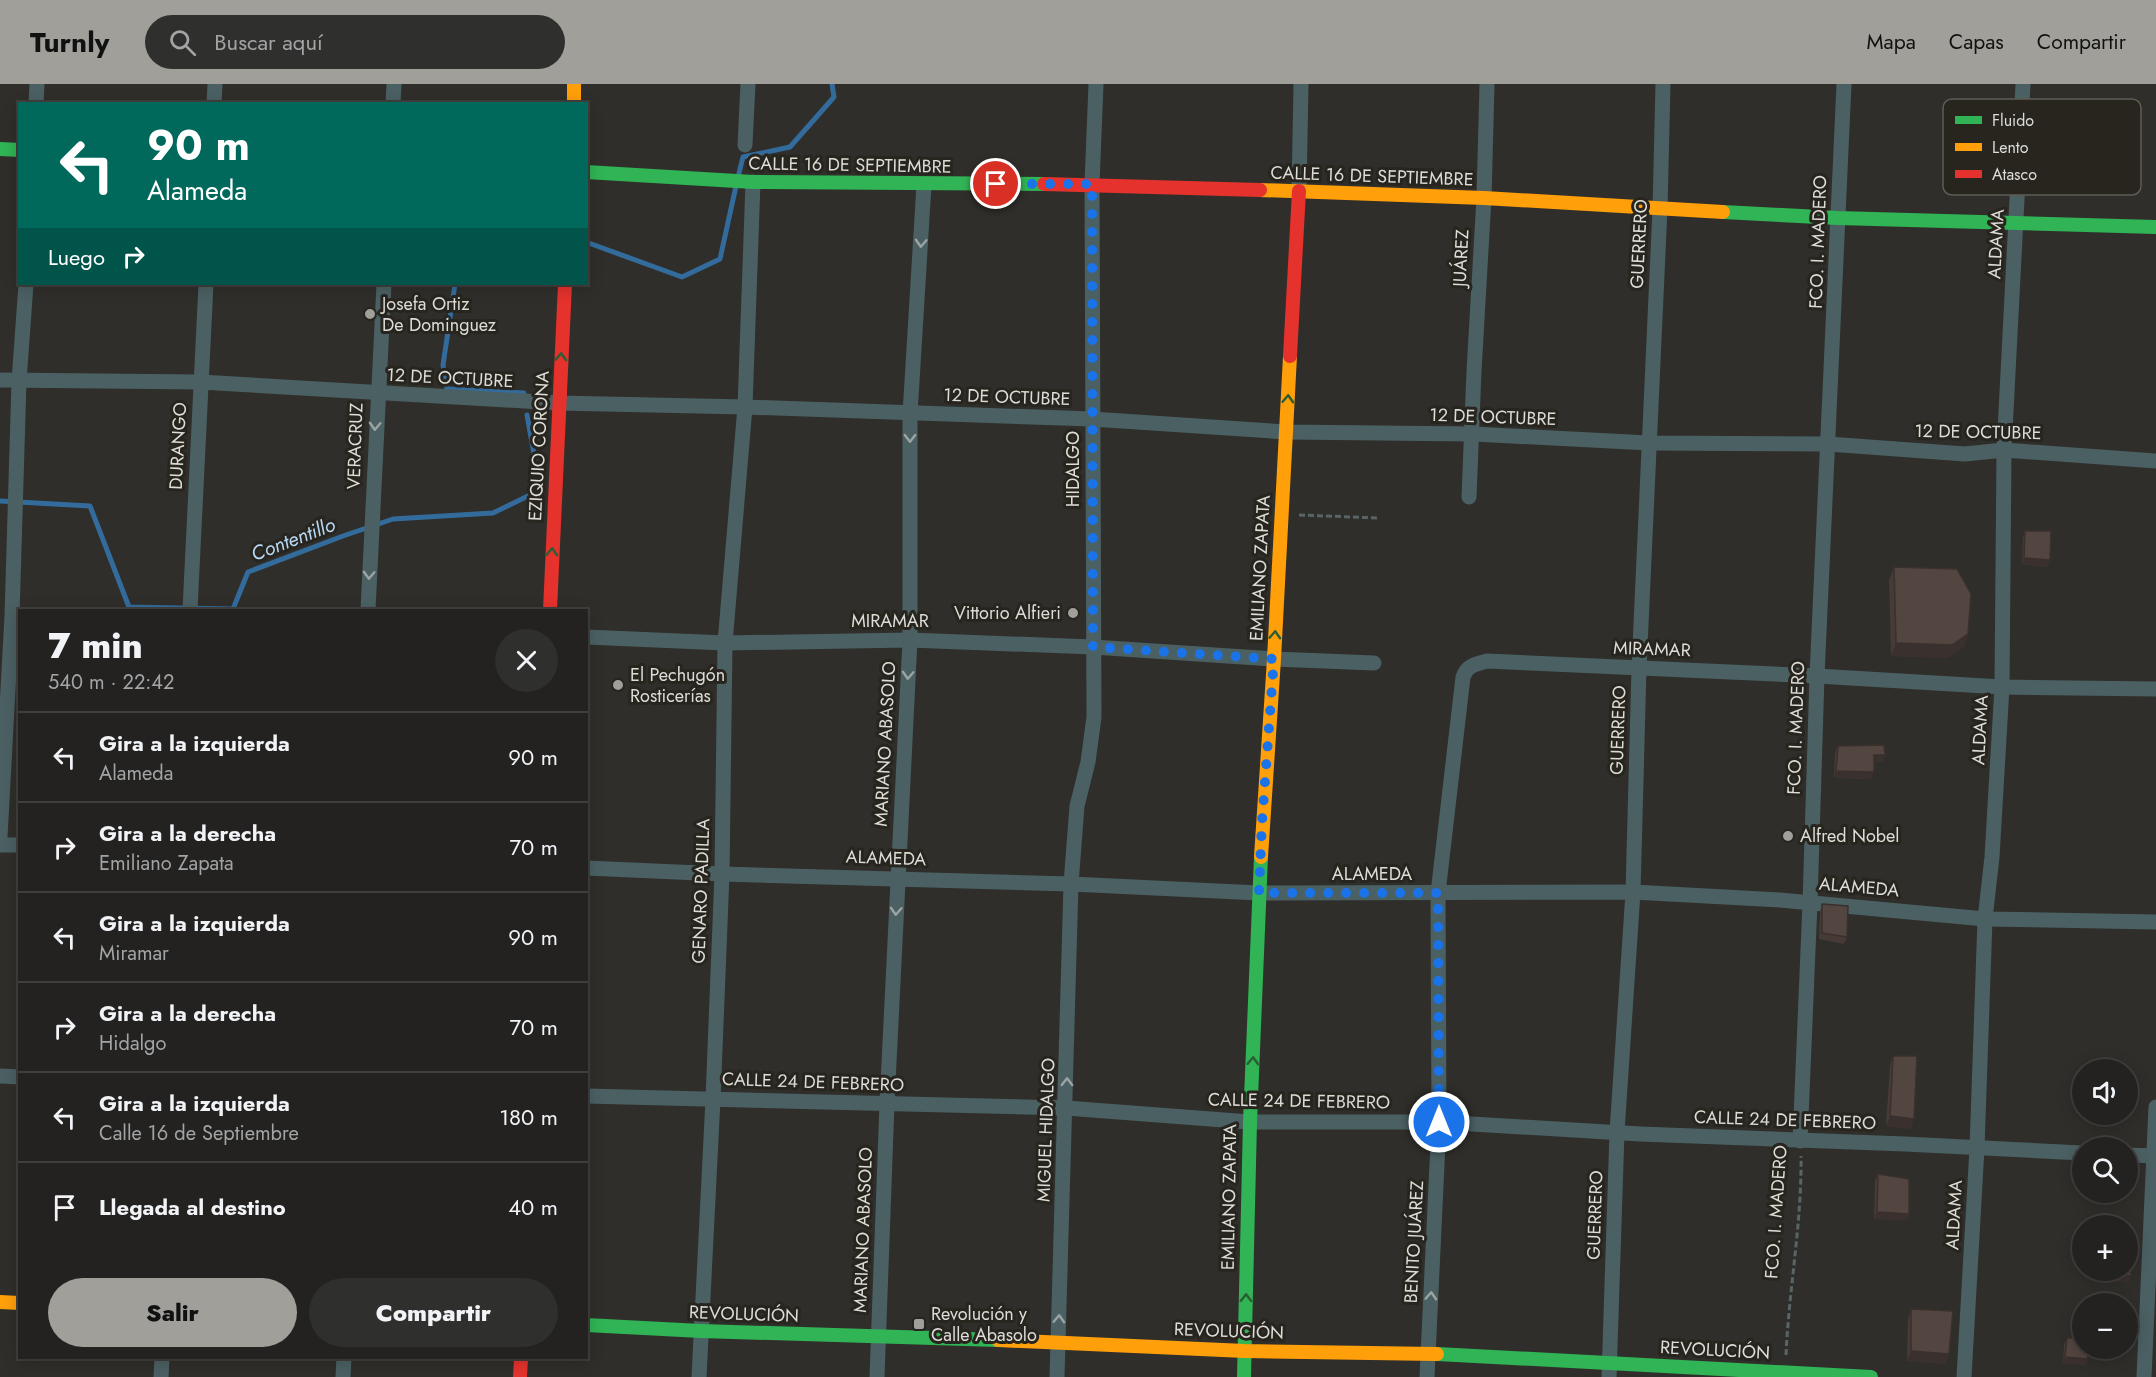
<!DOCTYPE html>
<html lang="es">
<meta charset="utf-8">
<style>
body{margin:0;font-family:Jost,sans-serif;background:#2f2f2d;color:#f1f3f6;height:100vh;display:flex;flex-direction:column;font-size:22px;white-space:nowrap}
*{box-sizing:border-box;margin:0}
p{font-size:20px;color:#a3a4a5}
.icon{flex:none;width:33px;height:33px;fill:none;stroke:currentColor;stroke-width:2;stroke-linecap:round;stroke-linejoin:round}
.map{position:relative;flex:1;overflow:hidden}
.drawer{position:absolute;left:18px;top:525px;width:570px;height:750px;display:flex;flex-direction:column;background:#232220;border-radius:0px;box-shadow:0 3px 15px #0003,0 0 0 2px #403f3e}
.drawer>*{flex:none}
.banner{position:absolute;left:18px;top:18px;width:570px;height:183px;border-radius:0px;box-shadow:0 3px 15px #0003,0 0 0 2px #403f3e;background:#00695c;color:#fff;overflow:hidden}
.controls{position:absolute;left:2072px;top:975px;display:grid;gap:12px}
.controls a{display:grid;place-items:center;width:66px;height:66px;border-radius:50%;background:#232220;box-shadow:0 3px 15px #0003,0 0 0 2px #403f3e;font-size:30px}
.pin{position:absolute;display:grid;place-items:center;width:51px;height:51px;color:#fff;margin:-26px;border:3px solid #fff;border-radius:50%;box-shadow:0 2px 6px #0007}
.me{position:absolute;width:66px;margin:-33px;rotate:0deg;stroke-linejoin:round;filter:drop-shadow(0 0 4px #0008)}
.turn{display:flex;align-items:center;gap:21px;height:126px;padding:0 30px;font-size:27px}
.turn .icon{width:78px;height:78px;stroke-width:2.5}
.turn b{display:block;font-size:42px;line-height:51px}
.then{display:flex;align-items:center;height:57px;padding:0 30px;background:#0003;gap:12px;font-size:22px}
.round{display:grid;place-items:center;flex:none;width:63px;height:63px;border-radius:32px;background:#2f2f2d}
.head{display:flex;align-items:center;justify-content:space-between;height:102px;padding:0 30px}
h1{font-size:36px;font-weight:800;line-height:45px}
.action{display:flex;gap:12px;margin-top:auto;padding:12px 30px}
.action a{flex:1;height:69px;border-radius:36px;background:#a09f9a;color:#111;font-size:24px;font-weight:800;line-height:69px;text-align:center}
.action a+a{background:#2f2f2d;color:#f1f3f6}
ul{padding:0;list-style:none}
li{display:flex;align-items:center;gap:18px;height:90px;padding:0 30px;border-top:2px solid #403f3e}
li div{flex:1}
li b{display:block;font-size:22px}
li em{font-style:normal}
header{display:flex;align-items:center;gap:36px;box-sizing:border-box;height:84px;padding:0 30px;background:#a09f9a;color:#111}
header strong{font-size:28px}
nav{display:flex;gap:33px;margin-inline-start:auto;font-size:21px}
.search{width:420px;height:54px;background:#2f2f2d;display:flex;align-items:center;gap:15px;box-sizing:border-box;padding:0 21px;border-radius:33px;color:#a3a4a5;font-size:22px}
.map>svg:first-child{display:block}
.lines{fill:none;stroke-linecap:round;stroke-linejoin:round}
.stream{stroke:#336c9c;stroke-width:5}
.path{stroke:#586566;stroke-width:3;stroke-dasharray:6 3;stroke-linecap:butt}
.street{stroke:#4b6063;stroke-width:15}
.fast{stroke:#30b455;stroke-width:14}
.slow{stroke:#ff9f0a;stroke-width:14}
.jam{stroke:#e5322d;stroke-width:14}
.wall{fill:#473b37}
.shaded-wall{fill:#3a302d}
.building{fill:#534540;stroke:#3a302d;stroke-width:1.5}
.oneway{stroke:#9ba4a3}
.oneway2{stroke:#2b5e34}
.route{stroke:#1a73e8;stroke-width:10;stroke-dasharray:0 18}
.poi-dot{fill:#a09f9a;stroke:#27251e;stroke-width:2}
.labels{text-anchor:middle;stroke-width:6;stroke-linejoin:round;paint-order:stroke}
.street-label{font-size:18px;fill:#dddcd7;stroke:#27251e}
.poi-label{font-size:18px;fill:#dddcd7;stroke:#27251e;text-anchor:start}
.water-label{font-size:20px;font-style:italic;fill:#b7d7f5;stroke:#27251e}
.key{fill:#27251e;stroke:#5e5c56;stroke-width:1.5}
.key-label{font-size:16px;fill:#dddcd7}
</style>
<header>
<strong>Turnly</strong>
<div class="search"><svg class="icon" aria-label="search" viewBox="0 0 24 24"><circle cx="10" cy="10" r="6"/><path d="M15 15l6 6"/></svg>Buscar aquí</div>
<nav><a>Mapa</a><a>Capas</a><a>Compartir</a></nav>
</header>
<div class="map">
<svg width="2156" height="1293" viewBox="0 0 2156 1293">
<rect width="100%" height="100%" fill="#2f2e2a"/>
<g class="lines">
<g class="stream">
<polyline points="738,93 743,73 790,63 834,13 832,0"/>
<polyline points="586,158 682,193 720,175 736,102"/>
<polyline points="455,200 443,281 447,305 524,309"/>
<polyline points="0,417 90,422 129,523 233,525 248,488 343,452 393,435 493,429 532,410 534,370 527,331"/>
</g>
<g class="path">
<polyline points="1299,431 1378,434"/>
<path d="M1786 1271C1789 1204 1802 1138 1801 1072"/>
</g>
<g class="street">
<polyline points="36,20 37,0"/>
<polyline points="214,20 215,0"/>
<polyline points="393,20 394,0"/>
<polyline points="745,61 748,0"/>
<polyline points="1299,107 1301,0"/>
<polyline points="0,296 200,298 558,319 745,323 1092,335 1286,348 1473,350 1649,359 1828,360 1965,370 2004,366 2156,377"/>
<polyline points="1469,413 1474,287 1484,114 1487,0"/>
<polyline points="190,526 206,200"/>
<polyline points="368,526 384,200"/>
<polyline points="586,553 725,559 910,556 1093,563 1274,575 1374,579"/>
<polyline points="0,753 12,532 19,297 26,200"/>
<polyline points="0,761 20,761"/>
<polyline points="586,784 722,790 1071,800 1259,809 1633,808 1780,816 1985,835 2156,838"/>
<polyline points="0,992 20,993"/>
<polyline points="586,1012 1066,1024 1250,1038 1439,1038 1640,1050 1905,1060 2082,1069"/>
<polyline points="1800,1057 1810,819 1817,592 1844,0"/>
<polyline points="2127,1071 2156,1072"/>
<polyline points="161,1293 162,1274"/>
<polyline points="343,1293 344,1274"/>
<polyline points="699,1293 713,1015 722,790 725,559 745,323 753,98"/>
<polyline points="877,1293 887,1019 910,556 910,330 924,101"/>
<polyline points="1057,1293 1071,800 1077,722 1088,678 1094,633 1092,100 1096,0"/>
<path d="M1427 1293 1439 1038 1438 809 1463 593C1467 581 1476 580 1487 577L1817 592 2002 603 2156 605"/>
<polyline points="1609,1293 1617,1048 1633,808 1639,584 1660,125 1663,0"/>
<polyline points="1964,1293 1977,1064 1985,835 1992,773 2002,603 2004,366 2023,0"/>
<polyline points="2144,1293 2156,1023"/>
</g>
<g class="fast">
<polyline points="0,65 20,66"/>
<polyline points="586,88 753,98 1044,100"/>
<polyline points="1723,128 1838,134 2156,143"/>
<polyline points="586,1241 701,1247 998,1256"/>
<polyline points="1437,1270 1871,1293"/>
<polyline points="1244,1293 1250,1038 1261,773"/>
</g>
<g class="slow">
<polyline points="574,0 574,20"/>
<polyline points="1260,106 1484,114 1723,128"/>
<polyline points="1261,773 1274,575 1290,272"/>
<polyline points="0,1218 20,1219"/>
<polyline points="998,1256 1245,1267 1437,1270"/>
</g>
<g class="jam">
<polyline points="1044,100 1260,106"/>
<polyline points="1290,272 1299,107"/>
<polyline points="550,526 565,200"/>
<polyline points="520,1293 521,1274"/>
</g>
</g>
<g class="wall">
<polygon points="2025,447 2050,476 2047,483 2022,480 2023,454"/>
<polygon points="1894,483 1968,550 1964,563 1947,574 1891,572 1889,496"/>
<polygon points="1838,662 1883,678 1874,678 1871,695 1834,694 1835,669"/>
<polygon points="1822,820 1847,853 1844,860 1819,855 1820,827"/>
<polygon points="1893,972 1911,1045 1886,1042 1890,982"/>
<polygon points="1878,1090 1909,1130 1907,1136 1874,1135 1875,1097"/>
<polygon points="1911,1225 1946,1280 1907,1277 1908,1235"/>
<polygon points="2067,1254 2086,1281 2063,1279 2064,1261"/>
</g>
<g class="shaded-wall">
<polygon points="2024,474 2050,476 2047,483 2022,480"/>
<polygon points="1968,550 1964,563 1947,574 1891,572 1896,559"/>
<polygon points="1874,671 1885,671 1883,678 1871,678"/>
<polygon points="1836,687 1874,688 1871,695 1834,694"/>
<polygon points="1890,1032 1914,1035 1911,1045 1886,1042"/>
<polygon points="1877,1128 1909,1130 1907,1136 1874,1135"/>
<polygon points="2095,1189 2131,1192 2129,1199 2092,1195"/>
<polygon points="1911,1267 1949,1270 1946,1280 1907,1277"/>
<polygon points="2065,1273 2088,1275 2086,1281 2063,1279"/>
</g>
<g class="building">
<polygon points="2025,447 2051,447 2050,476 2024,474"/>
<polygon points="1894,483 1957,485 1971,510 1968,550 1952,561 1896,559"/>
<polygon points="1884,661 1885,671 1874,671 1874,688 1836,687 1838,662"/>
<polygon points="1822,820 1848,822 1847,853 1822,849"/>
<polygon points="1893,972 1917,972 1914,1035 1890,1032"/>
<polygon points="1878,1090 1909,1095 1909,1130 1877,1128"/>
<polygon points="2127,1167 2131,1168 2131,1192 2095,1189 2095,1186 2127,1186"/>
<polygon points="1911,1225 1953,1227 1949,1270 1911,1267"/>
<polygon points="2067,1254 2082,1254 2082,1264 2087,1264 2088,1275 2065,1273"/>
</g>
<defs><path id="oneway-chevron" d="M-2-3.5L2.5 0L-2 3.5" fill="none" stroke-width="1.6" stroke-linecap="round" stroke-linejoin="round" transform="scale(1.5)"/></defs>
<g class="oneway">
<use href="#oneway-chevron" transform="translate(921 159) rotate(93)"/>
<use href="#oneway-chevron" transform="translate(375 342) rotate(92)"/>
<use href="#oneway-chevron" transform="translate(910 354) rotate(90)"/>
<use href="#oneway-chevron" transform="translate(369 491) rotate(92)"/>
<use href="#oneway-chevron" transform="translate(908 591) rotate(93)"/>
<use href="#oneway-chevron" transform="translate(896 827) rotate(93)"/>
<use href="#oneway-chevron" transform="translate(1067 998) rotate(-89)"/>
<use href="#oneway-chevron" transform="translate(1431 1212) rotate(-87)"/>
<use href="#oneway-chevron" transform="translate(1059 1235) rotate(-88)"/>
</g>
<g class="oneway2">
<use href="#oneway-chevron" transform="translate(561 273) rotate(-87)"/>
<use href="#oneway-chevron" transform="translate(1288 315) rotate(-87)"/>
<use href="#oneway-chevron" transform="translate(552 468) rotate(-88)"/>
<use href="#oneway-chevron" transform="translate(1275 551) rotate(-87)"/>
<use href="#oneway-chevron" transform="translate(1253 977) rotate(-88)"/>
<use href="#oneway-chevron" transform="translate(1246 1214) rotate(-89)"/>
</g>
<g class="lines">
<polyline class="route" points="996,100 1092,100 1093,563 1274,575 1262,738 1259,809 1438,809 1439,1038"/>
</g>
<g class="poi-dot">
<circle cx="370" cy="230" r="6"/>
<circle cx="1073" cy="529" r="6"/>
<circle cx="618" cy="601" r="6"/>
<circle cx="1788" cy="752" r="6"/>
<rect x="913" y="1234" width="12" height="12" rx="3"/>
</g>
<g class="labels">
<g class="street-label">
<text transform="translate(850 81) rotate(1)" y="6">CALLE 16 DE SEPTIEMBRE</text>
<text transform="translate(1372 92) rotate(2)" y="6">CALLE 16 DE SEPTIEMBRE</text>
<text transform="translate(1818 158) rotate(-88)" y="6">FCO. I. MADERO</text>
<text transform="translate(1639 160) rotate(-87)" y="6">GUERRERO</text>
<text transform="translate(1996 160) rotate(-87)" y="6">ALDAMA</text>
<text transform="translate(1461 174) rotate(-87)" y="6">JUÁREZ</text>
<text transform="translate(450 294) rotate(3)" y="6">12 DE OCTUBRE</text>
<text transform="translate(1007 313) rotate(2)" y="6">12 DE OCTUBRE</text>
<text transform="translate(1493 333) rotate(2)" y="6">12 DE OCTUBRE</text>
<text transform="translate(1978 348) rotate(1)" y="6">12 DE OCTUBRE</text>
<text transform="translate(178 362) rotate(-87)" y="6">DURANGO</text>
<text transform="translate(355 362) rotate(-88)" y="6">VERACRUZ</text>
<text transform="translate(539 362) rotate(-87)" y="6">EZIQUIO CORONA</text>
<text transform="translate(1073 385) rotate(-90)" y="6">HIDALGO</text>
<text transform="translate(1260 484) rotate(-87)" y="6">EMILIANO ZAPATA</text>
<text x="890" y="543">MIRAMAR</text>
<text transform="translate(1652 565) rotate(2)" y="6">MIRAMAR</text>
<text transform="translate(1796 644) rotate(-88)" y="6">FCO. I. MADERO</text>
<text transform="translate(1618 646) rotate(-88)" y="6">GUERRERO</text>
<text transform="translate(1980 646) rotate(-87)" y="6">ALDAMA</text>
<text transform="translate(885 660) rotate(-87)" y="6">MARIANO ABASOLO</text>
<text transform="translate(886 774) rotate(2)" y="6">ALAMEDA</text>
<text x="1372" y="796">ALAMEDA</text>
<text transform="translate(1859 803) rotate(5)" y="6">ALAMEDA</text>
<text transform="translate(701 807) rotate(-88)" y="6">GENARO PADILLA</text>
<text transform="translate(813 998) rotate(2)" y="6">CALLE 24 DE FEBRERO</text>
<text transform="translate(1299 1017) rotate(1)" y="6">CALLE 24 DE FEBRERO</text>
<text transform="translate(1785 1036) rotate(2)" y="6">CALLE 24 DE FEBRERO</text>
<text transform="translate(1046 1046) rotate(-88)" y="6">MIGUEL HIDALGO</text>
<text transform="translate(1229 1113) rotate(-89)" y="6">EMILIANO ZAPATA</text>
<text transform="translate(1776 1128) rotate(-86)" y="6">FCO. I. MADERO</text>
<text transform="translate(1595 1131) rotate(-88)" y="6">GUERRERO</text>
<text transform="translate(1954 1131) rotate(-87)" y="6">ALDAMA</text>
<text transform="translate(863 1146) rotate(-88)" y="6">MARIANO ABASOLO</text>
<text transform="translate(1414 1158) rotate(-87)" y="6">BENITO JUÁREZ</text>
<text transform="translate(744 1230) rotate(2)" y="6">REVOLUCIÓN</text>
<text transform="translate(1229 1247) rotate(2)" y="6">REVOLUCIÓN</text>
<text transform="translate(1715 1266) rotate(3)" y="6">REVOLUCIÓN</text>
</g>
<g class="poi-label">
<text x="382" y="226">Josefa Ortiz<tspan x="382" dy="21">De Dominguez</tspan></text>
<text x="1061" y="535" text-anchor="end">Vittorio Alfieri</text>
<text x="630" y="597">El Pechugón<tspan x="630" dy="21">Rosticerías</tspan></text>
<text x="1800" y="758">Alfred Nobel</text>
<text x="931" y="1236">Revolución y<tspan x="931" dy="21">Calle Abasolo</tspan></text>
</g>
<g class="water-label">
<text transform="translate(293 455) rotate(-21)" y="7">Contentillo</text>
</g>
</g>
<rect x="1943" y="15" width="198" height="96" rx="9" class="key"/>
<rect x="1955" y="32" width="27" height="8" fill="#30b455"/>
<rect x="1955" y="59" width="27" height="8" fill="#ff9f0a"/>
<rect x="1955" y="86" width="27" height="8" fill="#e5322d"/>
<g class="key-label">
<text x="1992" y="42">Fluido</text>
<text x="1992" y="69">Lento</text>
<text x="1992" y="96">Atasco</text>
</g>
</svg>
<div class="controls">
<a><svg class="icon" aria-label="sound" viewBox="0 0 24 24"><path d="M4 9h4l5-4v14l-5-4H4zM17 9q2 3 0 6"/></svg></a>
<a><svg class="icon" aria-label="search" viewBox="0 0 24 24"><circle cx="10" cy="10" r="6"/><path d="M15 15l6 6"/></svg></a>
<a>+</a>
<a>−</a>
</div>
<div class="pin" style="left:996px;top:100px;background:#d93025"><svg class="icon" aria-label="arrive" viewBox="0 0 24 24"><path d="M6 21V4h12l-3 4 3 4H6"/></svg></div>
<svg class="me" style="left:1439px;top:1038px" viewBox="-20 -20 40 40"><circle r="17" fill="#1a73e8" stroke="#fff" stroke-width="3"/><path d="M0-11L8 9 0 5-8 9z" fill="#fff"/></svg>
<div class="banner">
<div class="turn"><svg class="icon" aria-label="left" viewBox="0 0 24 24"><path d="M17 20v-9H6M10 6l-5 5 5 5"/></svg><div><b>90 m</b>Alameda</div></div>
<div class="then">Luego<svg class="icon" aria-label="right" viewBox="0 0 24 24"><path d="M7 20v-9h11M14 6l5 5-5 5"/></svg></div>
</div>
<section class="drawer">
<div class="head"><div><h1>7 min</h1><p>540 m · 22:42</p></div><a class="round"><svg class="icon" aria-label="close" viewBox="0 0 24 24"><path d="M6 6l12 12M18 6L6 18"/></svg></a></div>
<ul>
<li><svg class="icon" aria-label="left" viewBox="0 0 24 24"><path d="M17 20v-9H6M10 6l-5 5 5 5"/></svg><div><b>Gira a la izquierda</b><p>Alameda</p></div><em>90 m</em></li>
<li><svg class="icon" aria-label="right" viewBox="0 0 24 24"><path d="M7 20v-9h11M14 6l5 5-5 5"/></svg><div><b>Gira a la derecha</b><p>Emiliano Zapata</p></div><em>70 m</em></li>
<li><svg class="icon" aria-label="left" viewBox="0 0 24 24"><path d="M17 20v-9H6M10 6l-5 5 5 5"/></svg><div><b>Gira a la izquierda</b><p>Miramar</p></div><em>90 m</em></li>
<li><svg class="icon" aria-label="right" viewBox="0 0 24 24"><path d="M7 20v-9h11M14 6l5 5-5 5"/></svg><div><b>Gira a la derecha</b><p>Hidalgo</p></div><em>70 m</em></li>
<li><svg class="icon" aria-label="left" viewBox="0 0 24 24"><path d="M17 20v-9H6M10 6l-5 5 5 5"/></svg><div><b>Gira a la izquierda</b><p>Calle 16 de Septiembre</p></div><em>180 m</em></li>
<li><svg class="icon" aria-label="arrive" viewBox="0 0 24 24"><path d="M6 21V4h12l-3 4 3 4H6"/></svg><div><b>Llegada al destino</b></div><em>40 m</em></li>
</ul>
<div class="action"><a>Salir</a><a>Compartir</a></div>
</section>
</div>
